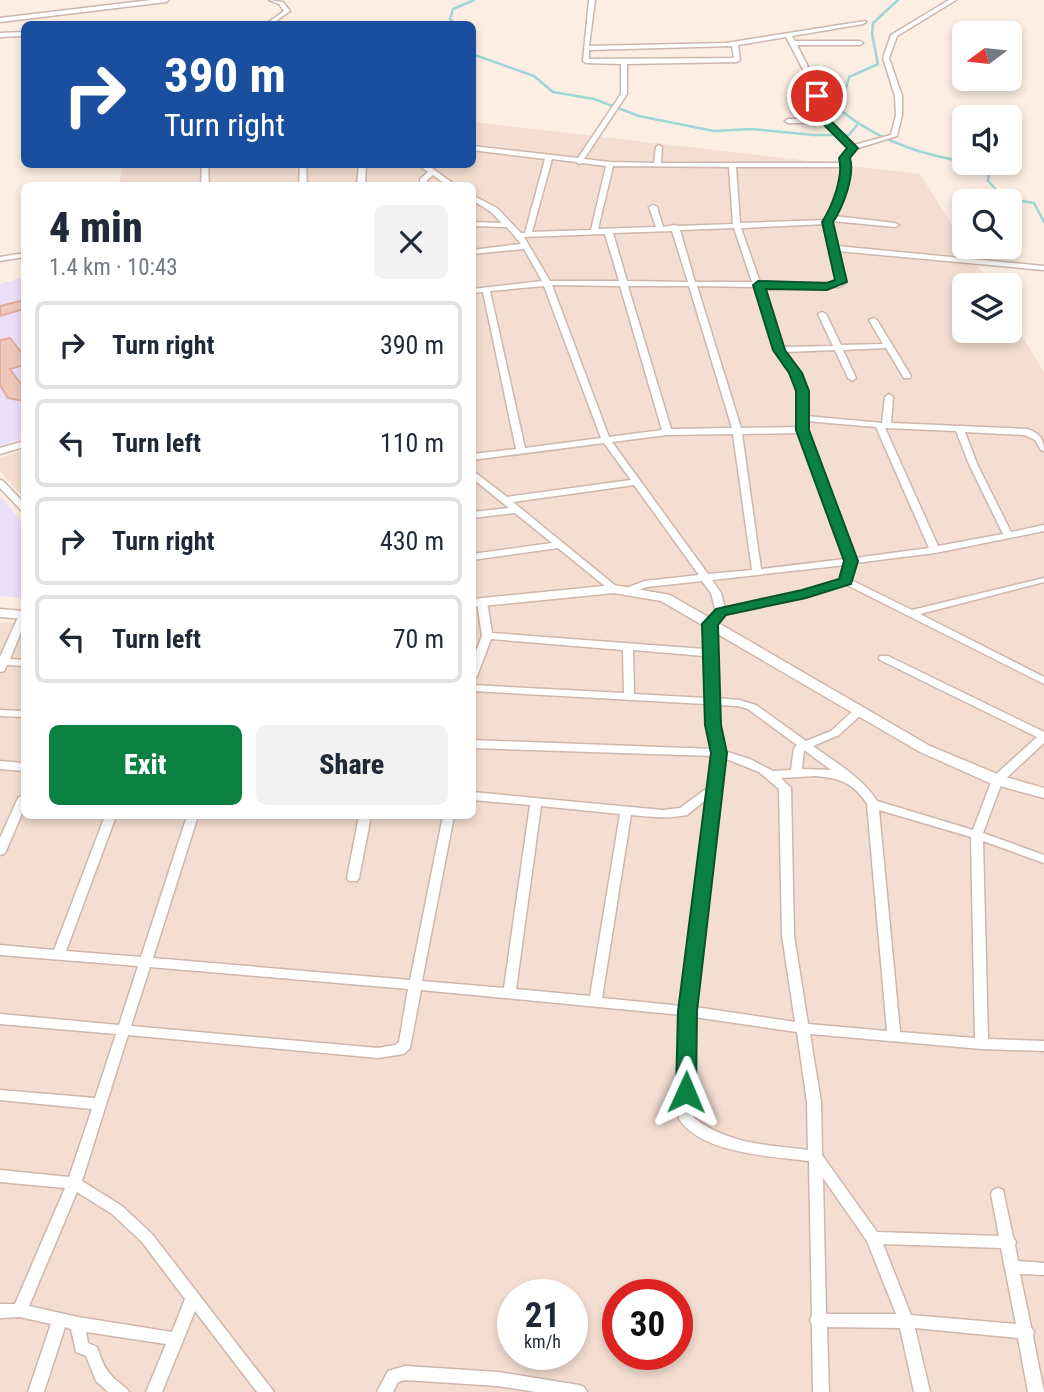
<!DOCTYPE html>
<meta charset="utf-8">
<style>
body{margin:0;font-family:"Roboto Condensed",sans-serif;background:#f2f2f3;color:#1f2937;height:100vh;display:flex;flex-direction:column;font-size:26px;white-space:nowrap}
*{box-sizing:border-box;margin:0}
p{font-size:23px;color:#747a83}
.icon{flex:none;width:38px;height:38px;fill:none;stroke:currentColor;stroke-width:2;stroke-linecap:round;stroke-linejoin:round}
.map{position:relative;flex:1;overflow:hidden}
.panel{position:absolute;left:21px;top:182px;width:455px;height:637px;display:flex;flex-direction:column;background:#fff;border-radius:10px;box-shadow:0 4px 10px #0003}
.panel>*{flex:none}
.banner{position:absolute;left:21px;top:21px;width:455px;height:147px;border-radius:10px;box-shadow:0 4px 10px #0003;background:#1a4fa0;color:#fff;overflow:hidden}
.needle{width:46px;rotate:255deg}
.fabs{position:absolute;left:952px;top:21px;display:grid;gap:14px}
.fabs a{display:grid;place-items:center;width:70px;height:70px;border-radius:10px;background:#fff;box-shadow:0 4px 10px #0003;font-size:35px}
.speed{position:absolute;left:497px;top:1279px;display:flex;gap:14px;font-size:35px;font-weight:700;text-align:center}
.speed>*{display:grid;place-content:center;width:91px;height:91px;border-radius:50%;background:#fff;box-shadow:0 4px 10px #0003;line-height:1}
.speed small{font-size:18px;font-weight:400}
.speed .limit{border:10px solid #d22;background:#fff;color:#111}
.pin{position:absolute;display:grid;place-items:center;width:60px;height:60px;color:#fff;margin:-30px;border:4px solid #fff;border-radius:50%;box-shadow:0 2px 7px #0007}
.me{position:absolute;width:77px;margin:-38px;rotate:1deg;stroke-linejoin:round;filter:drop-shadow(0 0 5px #0008)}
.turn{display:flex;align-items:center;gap:24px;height:147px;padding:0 28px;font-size:32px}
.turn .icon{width:91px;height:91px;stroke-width:2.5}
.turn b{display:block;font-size:49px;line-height:60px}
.round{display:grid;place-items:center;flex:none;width:74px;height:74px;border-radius:10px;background:#f2f2f3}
.head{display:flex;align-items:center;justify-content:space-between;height:119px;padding:0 28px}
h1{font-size:42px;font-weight:800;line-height:52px}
.button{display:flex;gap:14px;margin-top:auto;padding:14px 28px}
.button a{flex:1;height:80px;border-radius:10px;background:#0b8043;color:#fff;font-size:28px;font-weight:800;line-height:80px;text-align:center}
.button a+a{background:#f2f2f3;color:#1f2937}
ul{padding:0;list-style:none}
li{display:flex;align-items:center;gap:21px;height:88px;margin:0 14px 10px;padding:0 14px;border:4px solid #e0e1e3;border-radius:10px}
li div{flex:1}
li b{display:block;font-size:26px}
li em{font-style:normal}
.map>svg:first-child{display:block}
.residential{fill:#f3ded1;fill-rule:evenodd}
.education{fill:#ebdff8}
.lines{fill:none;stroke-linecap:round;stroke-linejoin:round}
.stream{stroke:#9ed6d5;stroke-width:2.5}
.building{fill:#f0c7bb;stroke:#e2ab9b;stroke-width:2}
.street-casing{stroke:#ceb6ac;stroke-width:3}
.secondary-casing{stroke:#d1b5a9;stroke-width:3}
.street{fill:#fff;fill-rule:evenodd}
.secondary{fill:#fff;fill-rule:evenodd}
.route{fill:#0b8043;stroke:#07532c;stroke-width:2}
</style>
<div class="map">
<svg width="1044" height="1392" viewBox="0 0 1044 1392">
<rect width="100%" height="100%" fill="#fceee2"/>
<g class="residential">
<path d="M473 122 920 174 990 285H964V331H1010V317L1044 372V1392H0V622L24 623V816H472V186L119 185 123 165 472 164ZM513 1295H572V1354H513ZM618 1295H677V1354H618Z"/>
<polygon points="24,450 24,498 0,471 0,458"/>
</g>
<g class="education">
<polygon points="24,277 24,438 0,446 0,284"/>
<polygon points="0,496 24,525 24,598 0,596"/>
</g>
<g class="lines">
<g class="stream">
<path d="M898 0 873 23 872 34 878 64 849 77 840 110C885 146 934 158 990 166L988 181 1004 198 1034 203 1044 222"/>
<polyline points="455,24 450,19 453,9 474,0"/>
<polyline points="472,54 534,76 553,92 594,99 639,116 714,131 752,129 813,135 849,135 857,125"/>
</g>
</g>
<g class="building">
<polygon points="24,300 24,309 0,316 0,306"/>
<polygon points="10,338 24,356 24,365 10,369 24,388 24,401 8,398 0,385 0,340"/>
</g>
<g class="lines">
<g class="street-casing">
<g id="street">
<polygon points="151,0 169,0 166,2 0,22 0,18"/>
<polygon points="269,0 283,2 290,11 272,24 266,24 284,11 279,4"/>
<path d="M589 0H595L589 46 726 43 865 21 866 22 863 24 792 36 795 41H860L863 43 860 45H797L813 77 828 120 854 145 891 135 896 115 895 96 883 58 891 35 949 0H956L897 36 889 58 902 96V115L897 136 855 149 848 158C852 178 843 198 834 216L895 223 899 225 895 227 832 221 837 246 1044 266V270L838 251 846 282 840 287H761L782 347 833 346 818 314 822 312 826 314 841 345 883 344 869 320 873 318 877 320 911 376 910 378H904L886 348 843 350 856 378 852 381 848 378 835 350 785 352C803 377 806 385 806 416L882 423 885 397 889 394 893 397 891 423 1027 429C1039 433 1044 438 1044 451L1041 450 1035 440 1025 435 965 432 977 464 1011 532 1044 525V531L935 553 855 563 851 580 912 610 1044 578V582L920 614 1044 677V684L845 584 805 597 724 614 715 625V698L739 700 756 705 806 741 831 731 855 709H863L864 711 863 713 839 735 813 746C836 763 862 777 877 801L973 830 993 777 1037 737 880 660 879 658 880 656H888L1044 732V743L1002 782 983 833 1044 855V863L983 841 988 1039 1044 1041V1051L982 1049 810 1034 821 1102 822 1155 877 1232 999 1236 991 1194 993 1190 998 1188 1003 1190 1013 1237 1016 1242 1015 1245 1018 1261 1044 1263V1275L1020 1274 1031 1327 1034 1332 1033 1336 1044 1392H1028L1018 1338 915 1328 930 1392H914L900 1328 827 1327 829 1392H813L812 1325 810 1320 812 1315 809 1161C771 1156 702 1154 679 1119L682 1015 421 990 410 1048 404 1054 378 1058 128 1035 82 1181 122 1206 152 1234 274 1392H257L195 1311 162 1392H146L166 1344 86 1332 88 1343 97 1347C101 1357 103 1367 111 1375 116 1382 124 1384 129 1392H108L96 1381 86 1356 76 1352 71 1329 65 1327 44 1392H28L51 1324 20 1317 0 1318V1304H15L65 1188 0 1182V1170L69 1177 92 1109 0 1100V1090L95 1098 116 1034 0 1024V1014L119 1025 138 966 0 955V945L54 950 105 816H116L66 951 141 957 187 816H198L153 958 410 980 443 816H454L422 981 504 988 530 805 472 800V792L663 810 680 808 710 786 713 756 472 748V740L713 749 705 704 472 691V685L624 693 623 650 491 639 477 676 472 679V661L482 636 477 602 479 600H485L487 602 492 633 704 649 705 624 716 612 711 593 702 581 647 587 629 593 624 590 626 588 645 581 699 575 634 485 513 502 617 587 619 589 617 591H611L558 548 472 560V554L552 543 515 513 472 518V512L509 508 472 478V470L507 497 631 480 604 443 472 460V454L516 449 483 292 472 293V289L542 281 524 249 472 254V250L521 244 507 227 472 226V222L502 223 491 212 472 200V195L497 208 521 233H525L545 159 472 150V146L578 158 621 94V64L586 63 583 61ZM786 37 807 77 821 119H788L785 121 788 123H823L849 148 841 158V163H661L662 147 659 145 656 147 654 163 610 162 584 159 627 94V64L737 62 740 60 738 45ZM732 46 734 58 589 59V50ZM552 159 576 162 579 164 582 163 606 166 591 230 532 232ZM613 166 729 167 733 224 678 226 675 225 663 227 657 207 653 205 649 207 656 227 598 229ZM736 167H842C841 186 833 204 825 220L740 223ZM825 224 838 281 835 283 760 282 741 228ZM734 228 752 282H695L680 230ZM672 231 688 282 627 281 613 233ZM605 234 619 281H550L524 237ZM552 285 620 286 662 430 609 437ZM544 286 601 438 525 448 490 291ZM628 286H689L732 428 671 429ZM697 286 754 287 775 350 792 373 798 391V427L741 428ZM806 421 876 427 929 548 855 558 806 430ZM885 428 956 431 969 464 1003 534 938 546ZM799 433 845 559 761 569 742 434ZM733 434 752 570 708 574 612 442 667 435ZM845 565 842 579 803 592 725 608 721 593 712 580ZM633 650 704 656 705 698 634 694ZM716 705 738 706 748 709 797 745 794 748 791 770 773 771 750 759 724 751ZM804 750 831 770 802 769ZM724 758 759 772 779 789 782 935 795 1022 695 1007ZM816 776C840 778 854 783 867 804L887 1031 808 1024 794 935 791 788 781 778ZM708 798 682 1006 602 998 631 815C650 817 668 819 687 815ZM541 806 620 814 590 996 516 989ZM879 810 971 837 975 1038 900 1032ZM150 967 408 989 399 1042 395 1045 378 1048 131 1026ZM694 1017 797 1032 807 1102 808 1150C768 1145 726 1144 693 1117ZM823 1178 867 1241 896 1314H826ZM77 1192 112 1214 142 1242 185 1299 172 1332 78 1317 29 1306ZM883 1244 1001 1248 1016 1324 911 1315Z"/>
<polygon points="24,32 24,36 0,37 0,33"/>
<polygon points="202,164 208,164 209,186 201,186"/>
<polygon points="300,164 306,164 307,186 299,186"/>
<polygon points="359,164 366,164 365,186 357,186"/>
<polygon points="417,164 426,164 457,186 448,186 433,175 427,180 427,186 420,186 420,179 428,172"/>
<polygon points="24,253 24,257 0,261 0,257"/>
<polygon points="24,441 24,447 0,454 0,448"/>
<polygon points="0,480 3,481 24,503 24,511 21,510 0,488"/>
<polygon points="24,612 24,625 10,659 24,660 24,666 7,665 4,671 0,672 0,657 19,615"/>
<polygon points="0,710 24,711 24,717 0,716"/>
<polygon points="0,761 24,763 24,771 0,769"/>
<polygon points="24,794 24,809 6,851 4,854 0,855 0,838 18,798"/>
<polygon points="359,816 371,816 359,878 357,881 349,881 347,878"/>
<polygon points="405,1366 498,1372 579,1385 584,1387 587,1392 536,1392 498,1386 405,1380 398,1382 393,1392 377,1392 388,1371"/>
</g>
</g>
<g class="secondary-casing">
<g id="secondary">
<polygon points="614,585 670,595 930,746 1002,776 1044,788 1044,798 992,784 920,752 661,601 614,593 472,607 472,599"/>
<polygon points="0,609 24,611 24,619 0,617"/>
</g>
</g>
<use href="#street" class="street"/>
<use href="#secondary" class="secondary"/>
</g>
<path class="route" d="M817 93 821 96 830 120 858 148 850 158C855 176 843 207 833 222L847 282 827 290 766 289 785 350 802 373 809 391V430L858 561 851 584 806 598 726 615 718 625 721 725 727 753 697 1011 696 1092 693 1098 686 1100 679 1098 676 1092 678 1011 711 753 705 725 702 624 716 609 802 590 839 579 844 561 796 430V391L789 373 773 350 753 285 758 281 827 283 835 280 822 222C832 207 844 176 839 158L847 148 822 123 812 96Z"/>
</svg>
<div class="fabs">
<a><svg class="needle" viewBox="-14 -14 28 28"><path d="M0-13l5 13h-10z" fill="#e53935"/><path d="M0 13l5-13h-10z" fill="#747a83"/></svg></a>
<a><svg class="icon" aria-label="sound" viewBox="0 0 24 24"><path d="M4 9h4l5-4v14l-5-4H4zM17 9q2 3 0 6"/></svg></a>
<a><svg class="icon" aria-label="search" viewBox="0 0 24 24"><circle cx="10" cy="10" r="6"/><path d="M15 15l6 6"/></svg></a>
<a><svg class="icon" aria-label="layers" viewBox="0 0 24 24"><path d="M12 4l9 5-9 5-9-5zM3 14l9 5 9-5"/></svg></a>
</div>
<div class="speed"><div>21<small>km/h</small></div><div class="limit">30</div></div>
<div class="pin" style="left:817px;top:96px;background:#d93025"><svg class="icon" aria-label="arrive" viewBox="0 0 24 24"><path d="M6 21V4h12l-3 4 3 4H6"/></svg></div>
<svg class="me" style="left:686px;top:1092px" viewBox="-20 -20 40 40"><path d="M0-17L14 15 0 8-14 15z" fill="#0b8043" stroke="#fff" stroke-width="4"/></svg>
<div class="banner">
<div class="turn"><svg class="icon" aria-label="right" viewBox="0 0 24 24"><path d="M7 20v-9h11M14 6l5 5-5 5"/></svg><div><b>390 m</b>Turn right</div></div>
</div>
<section class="panel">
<div class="head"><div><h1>4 min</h1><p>1.4 km · 10:43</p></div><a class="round"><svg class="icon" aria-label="close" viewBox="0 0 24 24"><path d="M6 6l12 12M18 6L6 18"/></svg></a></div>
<ul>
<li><svg class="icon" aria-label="right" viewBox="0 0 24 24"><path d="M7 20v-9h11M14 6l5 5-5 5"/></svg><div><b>Turn right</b></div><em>390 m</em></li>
<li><svg class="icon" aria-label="left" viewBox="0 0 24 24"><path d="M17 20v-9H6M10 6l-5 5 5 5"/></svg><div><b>Turn left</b></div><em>110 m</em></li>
<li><svg class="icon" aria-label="right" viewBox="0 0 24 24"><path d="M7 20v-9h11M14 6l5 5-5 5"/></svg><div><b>Turn right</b></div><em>430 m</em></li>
<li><svg class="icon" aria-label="left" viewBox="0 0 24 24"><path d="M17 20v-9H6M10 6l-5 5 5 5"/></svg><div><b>Turn left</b></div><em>70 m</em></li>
</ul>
<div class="button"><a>Exit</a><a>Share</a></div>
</section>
</div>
